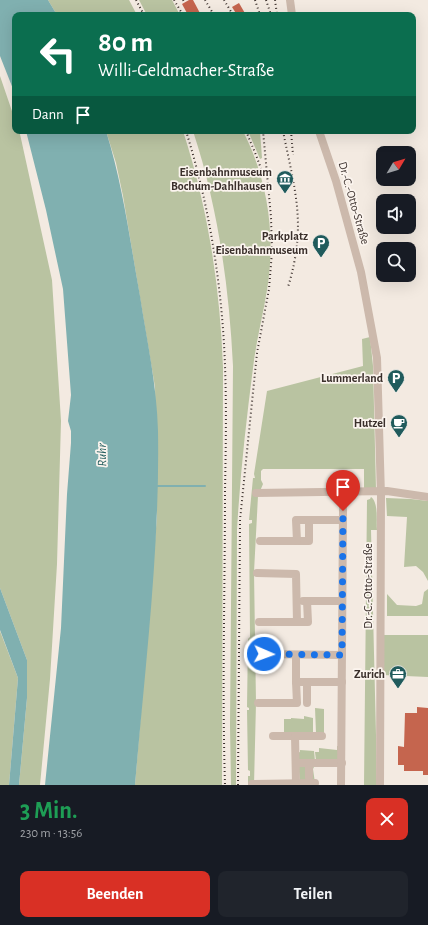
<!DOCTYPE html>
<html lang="de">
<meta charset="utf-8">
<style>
body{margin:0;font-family:"Alegreya Sans",sans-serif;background:#20242c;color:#f1f3f6;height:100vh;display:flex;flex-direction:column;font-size:15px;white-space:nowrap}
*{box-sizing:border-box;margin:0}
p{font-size:13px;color:#9ea1a6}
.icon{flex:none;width:22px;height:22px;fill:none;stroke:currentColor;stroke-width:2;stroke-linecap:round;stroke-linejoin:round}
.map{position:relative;height:785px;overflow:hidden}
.side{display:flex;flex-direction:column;background:#171b24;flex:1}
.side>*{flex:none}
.hud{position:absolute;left:12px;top:12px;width:404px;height:122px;border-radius:8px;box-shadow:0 4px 16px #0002;background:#0b6e4f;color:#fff;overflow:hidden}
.needle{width:26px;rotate:52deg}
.buttons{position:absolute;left:376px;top:146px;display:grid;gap:8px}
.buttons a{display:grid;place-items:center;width:40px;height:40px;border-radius:8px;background:#171b24;box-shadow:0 4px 16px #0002;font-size:20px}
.pin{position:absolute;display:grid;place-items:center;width:34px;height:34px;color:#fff;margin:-41px -17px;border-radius:50% 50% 50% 0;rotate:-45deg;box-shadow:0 0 4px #0007}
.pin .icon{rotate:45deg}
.me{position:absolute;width:44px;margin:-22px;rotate:92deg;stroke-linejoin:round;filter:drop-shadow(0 0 3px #0008)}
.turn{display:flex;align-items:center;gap:14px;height:84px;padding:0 20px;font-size:18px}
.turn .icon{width:52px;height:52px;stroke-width:2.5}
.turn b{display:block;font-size:28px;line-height:34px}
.then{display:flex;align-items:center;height:38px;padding:0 20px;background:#0003;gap:8px;font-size:15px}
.round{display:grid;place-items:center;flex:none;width:42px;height:42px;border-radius:8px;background:#20242c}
.overview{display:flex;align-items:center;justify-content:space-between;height:68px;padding:0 20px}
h1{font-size:24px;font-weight:600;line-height:30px;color:#1e9e55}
.cta{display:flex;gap:8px;margin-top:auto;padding:8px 20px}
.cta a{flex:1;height:46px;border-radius:8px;background:#d93025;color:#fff;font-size:16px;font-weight:600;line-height:46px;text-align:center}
.cta a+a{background:#20242c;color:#f1f3f6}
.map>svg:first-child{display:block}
.green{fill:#b9c3a1}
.water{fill:#80b0b0}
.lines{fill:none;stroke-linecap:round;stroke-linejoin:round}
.stream{stroke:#80b0b0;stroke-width:2}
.building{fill:#c5654e}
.minor-tunnel{stroke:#cec5bd;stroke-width:8;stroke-dasharray:8 4;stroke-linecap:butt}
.minor{stroke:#ccb9ac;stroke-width:8}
.rail{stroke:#3a2f2b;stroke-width:2;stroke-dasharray:1 3;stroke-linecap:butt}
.route{stroke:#1a73e8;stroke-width:7;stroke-dasharray:0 12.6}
.labels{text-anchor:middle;stroke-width:3.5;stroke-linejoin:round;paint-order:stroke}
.poi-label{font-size:12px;font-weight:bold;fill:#3a2f2b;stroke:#fbf4ee;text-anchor:end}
.street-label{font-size:12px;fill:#3a2f2b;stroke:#fbf4ee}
.water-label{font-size:13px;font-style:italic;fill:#205b5c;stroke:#fbf4ee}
</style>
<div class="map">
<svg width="428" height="785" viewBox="0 0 428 785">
<rect width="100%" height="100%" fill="#f3eae1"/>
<g class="green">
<polygon points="48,0 129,0 137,15 57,15"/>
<polygon points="139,0 172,0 180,15 147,15"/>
<polygon points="0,76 15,120 15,131 19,131 20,134 52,280 61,421 57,564 50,679 40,785 19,785 27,698 27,660 0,588"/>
<path d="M106 131H183C208 208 220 287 223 367L222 785H135L157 516 155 387 123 196 116 163Z"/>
<path d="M193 131H243C268 180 276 236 267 290 263 316 256 341 253 368 246 422 240 476 237 530L236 785H231L230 726 233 366C229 286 218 207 193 131Z"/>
<polygon points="248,131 260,131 262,158 260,159"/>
<polygon points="370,337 373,366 376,489 364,489 364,469 263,469 261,471 261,480 263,484 258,496 254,572 256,703 254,785 248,785 248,776 250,776 250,771 248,770 247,710 249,710 249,708 247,707 248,639 250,637 249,524 252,523 252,520 249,520 253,478 255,478 254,474 267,391 363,366 362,339"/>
<path d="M371 497C379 503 376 521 377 530H371L376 735V785H364L367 500 370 499Z"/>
<polygon points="386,498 411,499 428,501 428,581 423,572 416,566 404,567 407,517 387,516"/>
<polygon points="428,589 428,616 387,616 387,594 397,605 416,606 422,604 424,592"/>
<polygon points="0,631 18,678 9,785 0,785"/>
<polygon points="383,635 428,635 428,677 383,675"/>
<polygon points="315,708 324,709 324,733 316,733"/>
<polygon points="304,716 313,718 313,733 284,732 284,719 291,719 291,718 304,719"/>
<polygon points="337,746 340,746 340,760 316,760 315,752 319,752 319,748 337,750"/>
<polygon points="300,750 314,751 315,761 313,762 314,767 313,769 315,783 300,781 297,753 300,752"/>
</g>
<g class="water">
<polygon points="0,0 48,0 57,15 15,15 15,94 0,56"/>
<path d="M26 131H106C123 185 130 241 140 296 147 341 157 386 158 431 160 549 145 667 135 785H45L61 628 67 494 71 443V431L68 421 71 395 63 289 46 210Z"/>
<polygon points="0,588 27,660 27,698 19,785 9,785 18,678 0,630"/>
</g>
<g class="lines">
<polyline class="stream" points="156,486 205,486"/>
</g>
<g class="building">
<polygon points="189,0 193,0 201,15 188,15 182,4"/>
<polygon points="239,3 246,15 237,15 232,7"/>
<polygon points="417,707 428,708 428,775 423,775 423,771 404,771 404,765 398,765 398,746 404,747 405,713 417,713"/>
</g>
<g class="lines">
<polyline class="minor-tunnel" points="343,511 343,499"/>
<g class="minor">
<polyline points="290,0 292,15"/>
<polyline points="319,131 336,181 361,272 377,358 381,496 380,785"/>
<polyline points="256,493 387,491 428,497"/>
<polyline points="260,541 309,541 309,520"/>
<polyline points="297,541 296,520 343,520"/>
<polyline points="257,573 296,574 297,622"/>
<polyline points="303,601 342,601"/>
<polyline points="259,622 308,622 307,601"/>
<polyline points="264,654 342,655"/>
<polyline points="296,655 296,682"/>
<polyline points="258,703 297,703 296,682 342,682"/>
<polyline points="307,703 307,682"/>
<polyline points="273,736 322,736"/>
<polyline points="295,736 296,783"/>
<polyline points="296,763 342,763"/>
<polyline points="309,763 309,777"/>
<polyline points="252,784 315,783"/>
<polyline points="341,785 343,511"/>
</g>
<g class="rail">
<polyline points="136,0 144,15"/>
<polyline points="174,0 183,15"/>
<polyline points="183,0 184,2"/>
<polyline points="205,0 214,15"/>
<polyline points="224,0 233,15"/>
<polyline points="255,0 260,15"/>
<polyline points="266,0 271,15"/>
<polyline points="275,0 277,15"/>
<path d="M186 131C206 195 218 262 223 329 227 383 226 437 225 491 225 589 222 687 225 785"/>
<polyline points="246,131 256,155 263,174"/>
<path d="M283 131C295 191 307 225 288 287"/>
<polyline points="291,131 293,155"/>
<polyline points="238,785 240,520 257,353 269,289 272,252 271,217 263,131"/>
</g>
</g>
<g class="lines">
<polyline class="route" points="264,654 342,655 343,511"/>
</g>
<defs>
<g id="museum-pin" transform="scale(0.9)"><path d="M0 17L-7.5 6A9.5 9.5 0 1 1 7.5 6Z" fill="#205b5c" stroke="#fbf4ee"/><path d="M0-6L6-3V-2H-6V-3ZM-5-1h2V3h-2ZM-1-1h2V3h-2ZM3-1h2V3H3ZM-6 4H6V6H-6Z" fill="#fff"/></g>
<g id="parking-pin" transform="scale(0.9)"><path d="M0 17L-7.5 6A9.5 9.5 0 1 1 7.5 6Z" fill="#205b5c" stroke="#fbf4ee"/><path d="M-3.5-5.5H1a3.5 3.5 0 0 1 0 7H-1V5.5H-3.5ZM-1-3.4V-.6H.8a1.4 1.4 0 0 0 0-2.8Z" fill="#fff"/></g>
<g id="cafe-pin" transform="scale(0.9)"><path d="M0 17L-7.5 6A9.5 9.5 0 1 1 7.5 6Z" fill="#205b5c" stroke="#fbf4ee"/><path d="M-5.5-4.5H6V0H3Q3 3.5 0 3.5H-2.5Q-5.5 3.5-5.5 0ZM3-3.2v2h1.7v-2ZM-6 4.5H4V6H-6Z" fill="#fff"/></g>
<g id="office-pin" transform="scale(0.9)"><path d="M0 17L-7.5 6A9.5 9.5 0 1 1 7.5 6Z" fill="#205b5c" stroke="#fbf4ee"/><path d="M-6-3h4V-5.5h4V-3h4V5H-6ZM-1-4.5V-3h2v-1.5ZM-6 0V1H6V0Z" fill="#fff"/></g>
</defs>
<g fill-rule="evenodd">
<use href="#museum-pin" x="285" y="179"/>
<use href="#parking-pin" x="321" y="243"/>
<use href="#parking-pin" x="396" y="378"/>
<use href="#cafe-pin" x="399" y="423"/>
<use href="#office-pin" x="398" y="674"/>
</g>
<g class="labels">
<g class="poi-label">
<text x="272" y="176">Eisenbahnmuseum<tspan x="272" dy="14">Bochum-Dahlhausen</tspan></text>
<text x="308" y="240">Parkplatz<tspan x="308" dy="14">Eisenbahnmuseum</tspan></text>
<text x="383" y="382">Lummerland</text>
<text x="386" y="427">Hutzel</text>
<text x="385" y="678">Zurich</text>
</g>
<g class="street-label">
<text transform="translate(354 203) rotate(74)" y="4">Dr.-C.-Otto-Straße</text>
<text transform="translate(368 586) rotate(-90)" y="4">Dr.-C.-Otto-Straße</text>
</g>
<g class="water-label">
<text transform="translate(101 455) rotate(-91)" y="5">Ruhr</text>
</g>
</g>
</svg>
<div class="buttons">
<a><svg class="needle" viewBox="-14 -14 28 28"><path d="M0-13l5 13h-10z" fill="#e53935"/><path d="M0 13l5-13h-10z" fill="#9ea1a6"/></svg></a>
<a><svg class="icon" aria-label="sound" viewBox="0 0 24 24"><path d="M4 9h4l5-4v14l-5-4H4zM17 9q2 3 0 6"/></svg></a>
<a><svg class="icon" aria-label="search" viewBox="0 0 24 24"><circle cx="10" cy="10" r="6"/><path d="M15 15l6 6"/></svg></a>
</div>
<div class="pin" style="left:343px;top:511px;background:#d93025"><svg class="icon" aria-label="arrive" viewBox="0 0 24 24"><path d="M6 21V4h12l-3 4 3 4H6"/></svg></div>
<svg class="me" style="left:264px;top:654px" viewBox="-20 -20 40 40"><circle r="17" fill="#1a73e8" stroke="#fff" stroke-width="3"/><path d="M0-11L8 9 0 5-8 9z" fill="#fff"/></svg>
<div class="hud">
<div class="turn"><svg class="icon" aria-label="left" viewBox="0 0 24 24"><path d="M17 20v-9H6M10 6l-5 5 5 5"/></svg><div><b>80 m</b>Willi-Geldmacher-Straße</div></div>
<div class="then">Dann<svg class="icon" aria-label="arrive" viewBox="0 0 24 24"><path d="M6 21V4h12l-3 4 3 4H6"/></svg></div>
</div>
</div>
<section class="side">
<div class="overview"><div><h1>3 Min.</h1><p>230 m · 13:56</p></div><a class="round" style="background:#d93025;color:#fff"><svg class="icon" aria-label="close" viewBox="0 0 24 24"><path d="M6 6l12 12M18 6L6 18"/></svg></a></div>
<div class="cta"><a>Beenden</a><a>Teilen</a></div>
</section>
